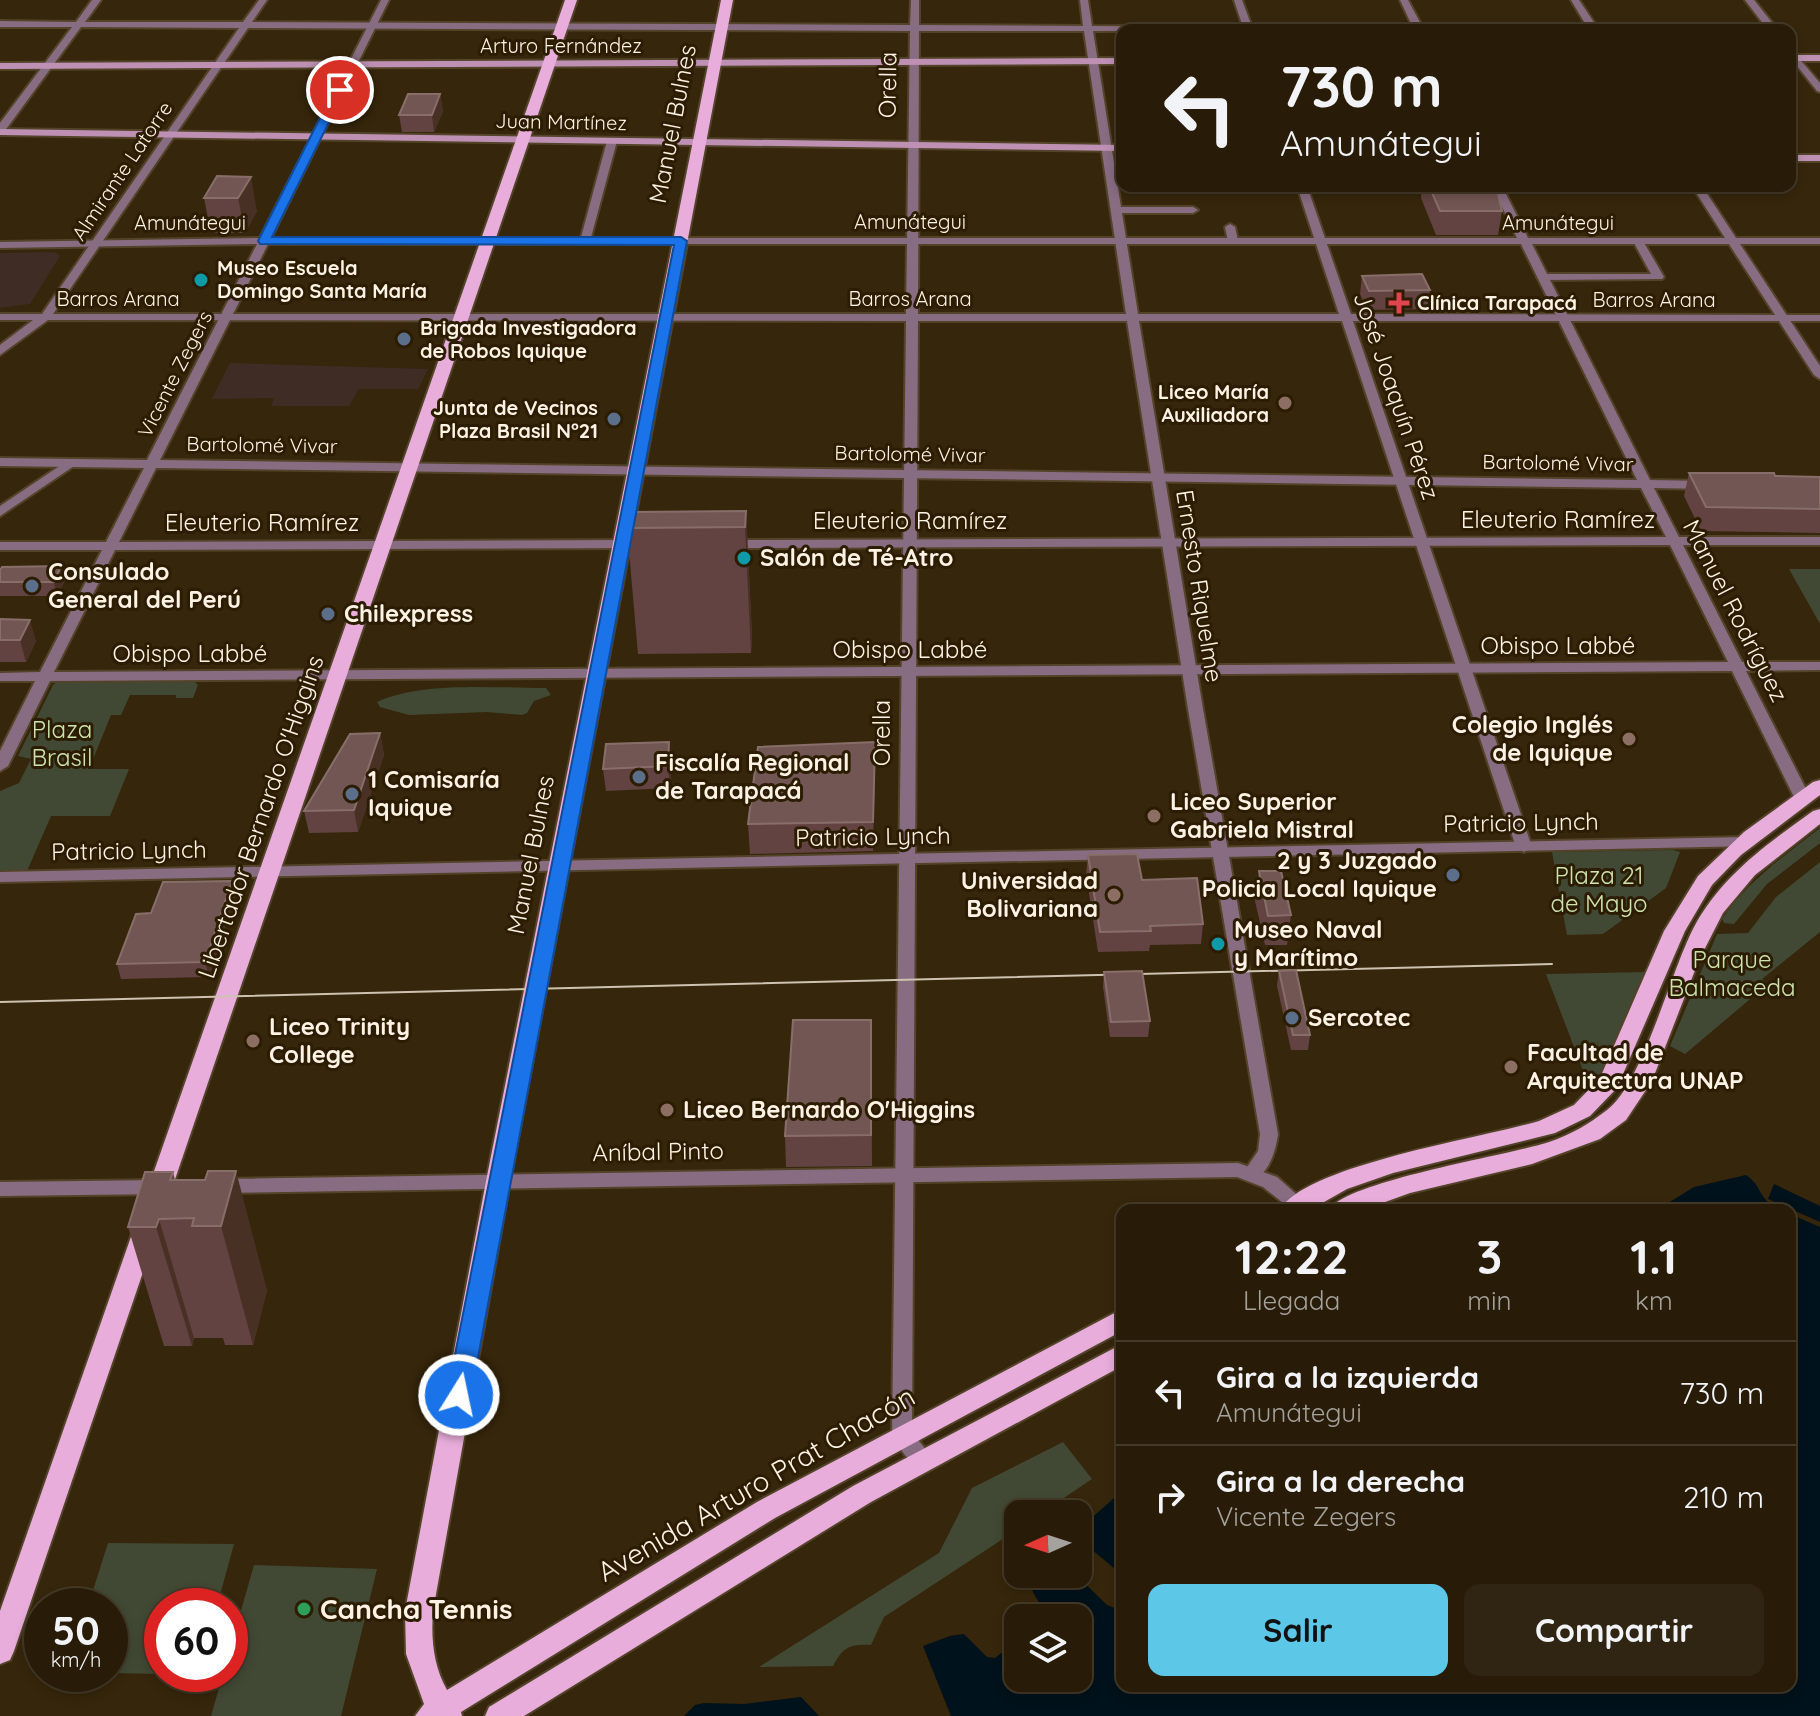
<!DOCTYPE html>
<html lang="es">
<meta charset="utf-8">
<style>
body{margin:0;font-family:Quicksand,sans-serif;background:#302512;color:#f1f3f6;height:100vh;display:flex;flex-direction:column;font-size:30px;white-space:nowrap}
*{box-sizing:border-box;margin:0}
p{font-size:26px;color:#a5a19c}
.icon{flex:none;width:44px;height:44px;fill:none;stroke:currentColor;stroke-width:2;stroke-linecap:round;stroke-linejoin:round}
.map{position:relative;flex:1;overflow:hidden}
.details{position:absolute;left:1116px;top:1204px;width:680px;height:488px;display:flex;flex-direction:column;background:#281c08;border-radius:16px;box-shadow:0 4px 12px #0003,0 0 0 2px #443a29}
.details>*{flex:none}
.guide{position:absolute;left:1116px;top:24px;width:680px;height:168px;border-radius:16px;box-shadow:0 4px 12px #0003,0 0 0 2px #443a29;background:#281c08;color:#f1f3f6;overflow:hidden}
.needle{width:52px;rotate:267deg}
.controls{position:absolute;left:1004px;top:1500px;display:grid;gap:16px}
.controls a{display:grid;place-items:center;width:88px;height:88px;border-radius:16px;background:#281c08;box-shadow:0 4px 12px #0003,0 0 0 2px #443a29;font-size:40px}
.speed{position:absolute;left:24px;top:1588px;display:flex;gap:16px;font-size:40px;font-weight:700;text-align:center}
.speed>*{display:grid;place-content:center;width:104px;height:104px;border-radius:50%;background:#281c08;box-shadow:0 4px 12px #0003,0 0 0 2px #443a29;line-height:1}
.speed small{font-size:20px;font-weight:400}
.speed .limit{border:12px solid #d22;background:#fff;color:#111}
.pin{position:absolute;display:grid;place-items:center;width:68px;height:68px;color:#fff;margin:-34px;border:4px solid #fff;border-radius:50%;box-shadow:0 2px 8px #0007}
.me{position:absolute;width:88px;margin:-44px;rotate:10deg;stroke-linejoin:round;filter:drop-shadow(0 0 6px #0008)}
.turn{display:flex;align-items:center;gap:28px;height:168px;padding:0 32px;font-size:36px}
.turn .icon{width:104px;height:104px;stroke-width:2.5}
.turn b{display:block;font-size:56px;line-height:68px}
.eta{display:flex;justify-content:space-evenly;align-items:center;height:136px;text-align:center}
.eta b{font-size:48px;font-weight:700;line-height:56px}
.cta{display:flex;gap:16px;margin-top:auto;padding:16px 32px}
.cta a{flex:1;height:92px;border-radius:16px;background:#5cc7e7;color:#111;font-size:32px;font-weight:700;line-height:92px;text-align:center}
.cta a+a{background:#302512;color:#f1f3f6}
ul{padding:0;list-style:none}
li{display:flex;align-items:center;gap:24px;height:104px;padding:0 32px;border-top:2px solid #443a29}
li div{flex:1}
li b{display:block;font-size:30px}
li em{font-style:normal}
.map>svg:first-child{display:block}
.commercial{fill:#3e2c25}
.green{fill:#414934}
.water{fill:#00121b}
.lines{fill:none;stroke-linecap:round;stroke-linejoin:round}
.minor-casing{stroke:#524329;stroke-width:4}
.tertiary-casing{stroke:#524329;stroke-width:4}
.secondary-casing{stroke:#524329;stroke-width:4}
.primary-casing{stroke:#524329;stroke-width:4}
.minor{fill:#886c82;fill-rule:evenodd}
.tertiary{fill:#886c82;fill-rule:evenodd}
.secondary{fill:#be91b4;fill-rule:evenodd}
.primary{fill:#e8addb;fill-rule:evenodd}
.tram{stroke:#cec2b0;stroke-width:2}
.wall{fill:#624341}
.shaded-wall{fill:#493024}
.building{fill:#725653;stroke:#886e69;stroke-width:2}
.route{fill:#1a73e8;stroke:#114b97;stroke-width:2}
.culture-dot{fill:#0f9aa8;stroke:#2c1d02;stroke-width:3}
.health-dot{fill:#e0444e;stroke:#2c1d02;stroke-width:3}
.service-dot{fill:#5c6f8a;stroke:#2c1d02;stroke-width:3}
.education-dot{fill:#8d6e63;stroke:#2c1d02;stroke-width:3}
.leisure-dot{fill:#2e9e5b;stroke:#2c1d02;stroke-width:3}
.labels{text-anchor:middle;stroke-width:6;stroke-linejoin:round;paint-order:stroke}
.far-street-label{font-size:20px;fill:#fdf2e3;stroke:#2c1d02}
.far-poi-label{font-size:20px;font-weight:bold;fill:#fdf2e3;stroke:#2c1d02;text-anchor:start}
.street-label{font-size:24px;fill:#fdf2e3;stroke:#2c1d02}
.poi-label{font-size:24px;font-weight:bold;fill:#fdf2e3;stroke:#2c1d02;text-anchor:start}
.park-label{font-size:24px;fill:#cde3ab;stroke:#2c1d02}
.near-street-label{font-size:28px;fill:#fdf2e3;stroke:#2c1d02}
.near-poi-label{font-size:28px;font-weight:bold;fill:#fdf2e3;stroke:#2c1d02;text-anchor:start}
</style>
<div class="map">
<svg width="1820" height="1716" viewBox="0 0 1820 1716">
<rect width="100%" height="100%" fill="#36260b"/>
<g class="commercial">
<polygon points="55,252 60,256 30,304 0,308 0,253"/>
<polygon points="230,363 428,369 418,389 359,389 349,406 271,406 274,398 212,399"/>
</g>
<g class="green">
<polygon points="1789,569 1820,569 1820,624"/>
<polygon points="192,679 198,685 193,698 176,698 176,695 130,695 121,715 111,715 89,769 129,769 110,816 51,816 27,871 0,871 0,791 19,783 31,759 18,756 53,685 59,681"/>
<path d="M546 688 551 695 534 701 527 713 522 715 487 712 409 715 380 707 377 702C421 681 497 688 546 688Z"/>
<path d="M1820 828V843L1767 884 1734 924 1724 923 1722 919C1748 881 1784 856 1820 828Z"/>
<polygon points="1673,850 1680,852 1666,888 1603,934 1567,935 1552,852"/>
<polygon points="1820,862 1820,932 1762,979 1768,984 1685,1054 1670,1046 1717,934 1748,933 1776,897"/>
<polygon points="1647,972 1600,1074 1586,1078 1546,974"/>
<path d="M1063 1442 1092 1479 1040 1514H1018V1529L884 1617 871 1645C850 1644 843 1647 833 1666L759 1667 939 1553 972 1488Z"/>
<polygon points="108,1543 234,1544 217,1606 162,1606 162,1674 110,1673 110,1606 88,1606"/>
<polygon points="254,1565 377,1569 341,1716 211,1716 223,1674 230,1674 230,1649"/>
</g>
<g class="water">
<path d="M1746 1175C1764 1187 1756 1199 1781 1210H1657L1694 1187Z"/>
<polygon points="1774,1184 1820,1206 1820,1222 1768,1199"/>
<path d="M1790 1214 1820 1227V1716H951L923 1646 950 1636 964 1634 987 1657 995 1658 1004 1651 1018 1648V1678H1078V1618C1051 1618 1041 1611 1030 1585L1037 1574H1075L1107 1605 1122 1611V1686H1790Z"/>
<polygon points="1122,1491 1122,1579 1115,1569 1078,1538 1078,1530"/>
<polygon points="801,1697 819,1716 684,1716 695,1705 704,1703 744,1704"/>
</g>
<g class="lines">
<g class="minor-casing">
<g id="minor">
<path d="M92 0H101L85 22H243L259 0H267L252 22 910 25 911 0H919V25L1083 26 1080 0H1088L1092 26 1243 27 1234 0H1242L1252 27H1419L1424 30 1093 31 1121 207H1193L1198 210 1193 213H1122L1138 314H1339L1297 186H1307L1351 314 1820 315V321H1353L1532 847 1524 852 1516 847 1342 321H1139L1203 709 1278 1134C1276 1150 1267 1184 1245 1178L1243 1173 1258 1151 1260 1134 1188 709 1127 321H918L912 1432 934 1460 930 1466C913 1472 899 1448 892 1434L906 321 48 320 0 355V345L33 320H0V314H42L239 28 81 27 4 132 0 133V123L72 27H0V21L76 22ZM248 28 910 31 906 314H53ZM919 31H1084L1126 314H918Z"/>
<polygon points="1745,0 1754,0 1778,30 1768,30"/>
<polygon points="1790,48 1820,83 1820,92 1817,91 1790,57"/>
<polygon points="612,138 617,141 590,241 581,243 580,241 607,141"/>
<polygon points="1230,224 1235,227 1238,241 1233,244 1228,241 1225,227"/>
<polygon points="1638,238 1643,241 1664,277 1662,279 1543,280 1537,277 1543,274 1651,274 1633,241"/>
<polygon points="70,459 74,460 74,466 0,516 0,506"/>
</g>
</g>
<g class="tertiary-casing">
<g id="tertiary">
<path d="M381 0H389L271 238H1517L1492 186H1502L1528 238H1725L1692 186H1702L1736 238H1820V244H1740L1820 366V379L1814 375 1729 244H1532L1650 480 1706 481 1712 485 1706 489 1654 488 1679 537H1820V545H1683L1742 662H1820V670L1746 671 1811 799 1803 804 1795 799 1732 671 50 681 8 766 0 771V751L35 681H0V673L40 672 102 550H0V542H106L144 468 0 466V458L147 460 257 244 0 248V242L260 238ZM268 244H1521L1637 480 160 460ZM156 468 1641 488 1666 537 726 540 719 544 726 548 1670 545 1728 662 54 672 115 550 634 548 641 544 634 540 119 542Z"/>
<polygon points="1400,0 1408,0 1424,30 1414,30"/>
<polygon points="1571,0 1579,0 1599,30 1589,30"/>
<polygon points="1747,837 1755,842 1753,846 0,882 0,872"/>
<polygon points="1238,1163 1277,1177 1314,1210 1292,1210 1263,1187 1237,1177 222,1193 215,1191 213,1186 215,1181 222,1179"/>
<polygon points="162,1180 169,1182 171,1187 169,1192 162,1194 0,1196 0,1182"/>
</g>
</g>
<g class="secondary-casing">
<g id="secondary">
<rect x="1790" y="55" width="30" height="6"/>
<polygon points="1122,58 1122,64 0,69 0,63"/>
<polygon points="0,129 1122,145 1122,151 0,135"/>
<rect x="1790" y="155" width="30" height="6"/>
</g>
</g>
<g class="primary-casing">
<g id="primary">
<polygon points="565,0 577,0 169,1197 165,1203 157,1206 149,1203 145,1197"/>
<path d="M721 0H733L510 1181 433 1611C431 1638 433 1665 447 1690L757 1502 1122 1309V1331L775 1518 461 1712 462 1716H415L424 1704 406 1654 405 1611 486 1181Z"/>
<path d="M1820 780V795L1741 855 1712 885 1685 931 1617 1088 1590 1116 1555 1133 1393 1173 1347 1189 1310 1210H1280C1305 1165 1487 1137 1539 1121L1574 1105 1600 1078 1664 931 1698 876 1744 832 1813 782Z"/>
<path d="M1820 809V824L1755 875 1723 913 1699 960 1652 1081 1626 1120 1600 1139 1532 1164 1410 1193 1363 1210H1329C1345 1181 1510 1155 1549 1142 1570 1135 1589 1124 1607 1110 1642 1084 1670 974 1693 929 1721 876 1766 845 1813 811Z"/>
<polygon points="145,1222 153,1225 157,1231 14,1651 10,1660 0,1664 0,1611 133,1231 137,1225"/>
<polygon points="1122,1344 1122,1366 871,1502 524,1716 485,1716 489,1707 853,1486"/>
</g>
</g>
<use href="#minor" class="minor"/>
<use href="#tertiary" class="tertiary"/>
<use href="#secondary" class="secondary"/>
<use href="#primary" class="primary"/>
<polyline class="tram" points="0,1002 1552,964"/>
</g>
<g class="wall">
<polygon points="440,94 443,111 434,132 402,132 399,115"/>
<polygon points="217,176 257,211 245,233 211,233 204,198"/>
<polygon points="1422,186 1491,186 1502,211 1498,235 1436,235 1421,198"/>
<polygon points="1362,276 1430,290 1428,309 1367,310 1360,294"/>
<polygon points="1689,473 1820,477 1820,533 1701,531 1684,496"/>
<polygon points="746,511 752,637 751,653 638,654 627,528"/>
<polygon points="0,570 65,580 57,596 0,596"/>
<polygon points="0,619 36,641 26,662 0,662"/>
<polygon points="380,733 384,755 358,832 309,833 304,811"/>
<polygon points="669,742 671,764 670,788 606,791 603,769"/>
<polygon points="875,771 873,851 750,854 748,824"/>
<polygon points="1088,855 1142,880 1203,924 1201,944 1150,945 1149,951 1098,952 1086,874"/>
<polygon points="1259,871 1291,915 1287,945 1265,945 1255,901"/>
<polygon points="235,896 209,977 121,979 117,964 151,913"/>
<polygon points="1279,971 1310,1035 1308,1050 1291,1050 1277,986"/>
<polygon points="1104,972 1150,1021 1148,1037 1110,1037 1103,987"/>
<polygon points="871,1020 872,1166 786,1167 785,1136"/>
<polygon points="173,1172 175,1180 205,1180 267,1290 253,1345 225,1345 223,1338 194,1338 192,1346 164,1346 128,1227"/>
</g>
<g class="shaded-wall">
<polygon points="440,94 443,111 434,132 432,115"/>
<polygon points="251,177 257,211 245,233 238,198"/>
<polygon points="746,511 752,637 751,653 745,527"/>
<polygon points="61,566 65,580 57,596 54,582"/>
<polygon points="30,620 36,641 26,662 20,640"/>
<polygon points="380,733 384,755 358,832 354,810"/>
<polygon points="669,742 671,764 670,788 668,766"/>
<polygon points="875,742 875,771 873,851 873,822"/>
<polygon points="232,881 235,896 209,977 205,962"/>
<polygon points="236,1171 267,1290 253,1345 221,1226"/>
<polygon points="159,1219 194,1338 192,1346 156,1227"/>
</g>
<g class="building">
<polygon points="408,94 440,94 432,115 399,115"/>
<polygon points="217,176 251,177 238,198 204,198"/>
<polygon points="1429,186 1491,186 1498,194 1502,211 1440,211"/>
<polygon points="1422,274 1430,290 1369,291 1362,276"/>
<polygon points="1689,473 1774,473 1775,476 1820,477 1820,509 1706,507"/>
<polygon points="746,511 745,527 627,528 629,512"/>
<polygon points="61,566 54,582 0,582 0,570 2,567"/>
<polygon points="0,619 30,620 20,640 0,640"/>
<polygon points="380,733 354,810 304,811 350,734"/>
<polygon points="669,742 668,766 603,769 606,744"/>
<polygon points="875,742 873,822 748,824 758,747"/>
<polygon points="1137,854 1142,880 1197,878 1203,924 1150,926 1151,931 1100,932 1088,855"/>
<polygon points="1259,871 1281,871 1291,915 1268,916"/>
<polygon points="232,881 205,962 117,964 136,914 151,913 163,882"/>
<polygon points="1296,970 1310,1035 1293,1035 1279,971"/>
<polygon points="1142,971 1150,1021 1111,1022 1104,972"/>
<polygon points="793,1020 871,1020 871,1135 785,1136"/>
<polygon points="208,1171 236,1171 221,1226 192,1226 194,1218 159,1219 156,1227 128,1227 145,1172 173,1172 170,1180 205,1180"/>
</g>
<polygon class="route" points="340,87 345,90 272,237 681,237 687,241 471,1395 467,1401 459,1404 451,1401 447,1395 674,245 260,244 258,241 334,90"/>
<g class="culture-dot">
<circle cx="201" cy="280" r="8"/>
<circle cx="744" cy="558" r="8"/>
<circle cx="1218" cy="944" r="8"/>
</g>
<path class="health-dot" d="M1395 291h8v8h8v8h-8v8h-8v-8h-8v-8h8z"/>
<g class="service-dot">
<circle cx="404" cy="339" r="8"/>
<circle cx="614" cy="419" r="8"/>
<circle cx="32" cy="586" r="8"/>
<circle cx="328" cy="614" r="8"/>
<circle cx="639" cy="777" r="8"/>
<circle cx="352" cy="794" r="8"/>
<circle cx="1453" cy="875" r="8"/>
<circle cx="1292" cy="1018" r="8"/>
</g>
<g class="education-dot">
<circle cx="1285" cy="403" r="8"/>
<circle cx="1629" cy="739" r="8"/>
<circle cx="1154" cy="816" r="8"/>
<circle cx="1114" cy="895" r="8"/>
<circle cx="253" cy="1041" r="8"/>
<circle cx="1511" cy="1067" r="8"/>
<circle cx="667" cy="1110" r="8"/>
</g>
<circle class="leisure-dot" cx="304" cy="1609" r="8"/>
<g class="labels">
<g class="far-street-label">
<text x="561" y="53">Arturo Fernández</text>
<text transform="translate(561 122) rotate(1)" y="7">Juan Martínez</text>
<text transform="translate(122 171) rotate(-56)" y="7">Almirante Latorre</text>
<text x="910" y="229">Amunátegui</text>
<text x="190" y="230">Amunátegui</text>
<text x="1558" y="230">Amunátegui</text>
<text x="118" y="306">Barros Arana</text>
<text x="910" y="306">Barros Arana</text>
<text x="1654" y="307">Barros Arana</text>
<text transform="translate(175 374) rotate(-63)" y="7">Vicente Zegers</text>
<text transform="translate(262 445) rotate(1)" y="7">Bartolomé Vivar</text>
<text transform="translate(910 454) rotate(1)" y="7">Bartolomé Vivar</text>
<text transform="translate(1558 463) rotate(1)" y="7">Bartolomé Vivar</text>
</g>
<g class="far-poi-label">
<text x="217" y="275">Museo Escuela<tspan x="217" dy="23">Domingo Santa María</tspan></text>
<text x="1417" y="310">Clínica Tarapacá</text>
<text x="420" y="335">Brigada Investigadora<tspan x="420" dy="23">de Robos Iquique</tspan></text>
<text x="1269" y="399" text-anchor="end">Liceo María<tspan x="1269" dy="23">Auxiliadora</tspan></text>
<text x="598" y="415" text-anchor="end">Junta de Vecinos<tspan x="598" dy="23">Plaza Brasil N°21</tspan></text>
</g>
<g class="street-label">
<text transform="translate(888 85) rotate(-89)" y="8">Orella</text>
<text transform="translate(673 124) rotate(-79)" y="8">Manuel Bulnes</text>
<text transform="translate(1396 396) rotate(71)" y="8">José Joaquín Pérez</text>
<text x="1558" y="528">Eleuterio Ramírez</text>
<text x="910" y="529">Eleuterio Ramírez</text>
<text x="262" y="531">Eleuterio Ramírez</text>
<text transform="translate(1199 586) rotate(81)" y="8">Ernesto Riquelme</text>
<text transform="translate(1735 611) rotate(63)" y="8">Manuel Rodríguez</text>
<text x="1558" y="654">Obispo Labbé</text>
<text x="910" y="658">Obispo Labbé</text>
<text x="190" y="662">Obispo Labbé</text>
<text transform="translate(882 733) rotate(-90)" y="8">Orella</text>
<text transform="translate(261 817) rotate(-71)" y="8">Libertador Bernardo O'Higgins</text>
<text transform="translate(1521 823) rotate(-1)" y="8">Patricio Lynch</text>
<text transform="translate(873 837) rotate(-1)" y="8">Patricio Lynch</text>
<text transform="translate(129 851) rotate(-1)" y="8">Patricio Lynch</text>
<text transform="translate(531 855) rotate(-79)" y="8">Manuel Bulnes</text>
<text transform="translate(658 1152) rotate(-1)" y="8">Aníbal Pinto</text>
</g>
<g class="poi-label">
<text x="760" y="566">Salón de Té-Atro</text>
<text x="48" y="580">Consulado<tspan x="48" dy="28">General del Perú</tspan></text>
<text x="344" y="622">Chilexpress</text>
<text x="1613" y="733" text-anchor="end">Colegio Inglés<tspan x="1613" dy="28">de Iquique</tspan></text>
<text x="655" y="771">Fiscalía Regional<tspan x="655" dy="28">de Tarapacá</tspan></text>
<text x="368" y="788">1 Comisaría<tspan x="368" dy="28">Iquique</tspan></text>
<text x="1170" y="810">Liceo Superior<tspan x="1170" dy="28">Gabriela Mistral</tspan></text>
<text x="1437" y="869" text-anchor="end">2 y 3 Juzgado<tspan x="1437" dy="28">Policia Local Iquique</tspan></text>
<text x="1098" y="889" text-anchor="end">Universidad<tspan x="1098" dy="28">Bolivariana</tspan></text>
<text x="1234" y="938">Museo Naval<tspan x="1234" dy="28">y Marítimo</tspan></text>
<text x="1308" y="1026">Sercotec</text>
<text x="269" y="1035">Liceo Trinity<tspan x="269" dy="28">College</tspan></text>
<text x="1527" y="1061">Facultad de<tspan x="1527" dy="28">Arquitectura UNAP</tspan></text>
<text x="683" y="1118">Liceo Bernardo O'Higgins</text>
</g>
<g class="park-label">
<text x="62" y="738">Plaza<tspan x="62" dy="28">Brasil</tspan></text>
<text x="1599" y="884">Plaza 21<tspan x="1599" dy="28">de Mayo</tspan></text>
<text x="1732" y="968">Parque<tspan x="1732" dy="28">Balmaceda</tspan></text>
</g>
<g class="near-street-label">
<text transform="translate(756 1484) rotate(-30)" y="10">Avenida Arturo Prat Chacón</text>
</g>
<g class="near-poi-label">
<text x="320" y="1619">Cancha Tennis</text>
</g>
</g>
</svg>
<div class="controls">
<a><svg class="needle" viewBox="-14 -14 28 28"><path d="M0-13l5 13h-10z" fill="#e53935"/><path d="M0 13l5-13h-10z" fill="#a5a19c"/></svg></a>
<a><svg class="icon" aria-label="layers" viewBox="0 0 24 24"><path d="M12 4l9 5-9 5-9-5zM3 14l9 5 9-5"/></svg></a>
</div>
<div class="speed"><div>50<small>km/h</small></div><div class="limit">60</div></div>
<div class="pin" style="left:340px;top:90px;background:#d93025"><svg class="icon" aria-label="arrive" viewBox="0 0 24 24"><path d="M6 21V4h12l-3 4 3 4H6"/></svg></div>
<svg class="me" style="left:459px;top:1395px" viewBox="-20 -20 40 40"><circle r="17" fill="#1a73e8" stroke="#fff" stroke-width="3"/><path d="M0-11L8 9 0 5-8 9z" fill="#fff"/></svg>
<div class="guide">
<div class="turn"><svg class="icon" aria-label="left" viewBox="0 0 24 24"><path d="M17 20v-9H6M10 6l-5 5 5 5"/></svg><div><b>730 m</b>Amunátegui</div></div>
</div>
<section class="details">
<div class="eta">
<div><b>12:22</b><p>Llegada</p></div>
<div><b>3</b><p>min</p></div>
<div><b>1.1</b><p>km</p></div>
</div>
<ul>
<li><svg class="icon" aria-label="left" viewBox="0 0 24 24"><path d="M17 20v-9H6M10 6l-5 5 5 5"/></svg><div><b>Gira a la izquierda</b><p>Amunátegui</p></div><em>730 m</em></li>
<li><svg class="icon" aria-label="right" viewBox="0 0 24 24"><path d="M7 20v-9h11M14 6l5 5-5 5"/></svg><div><b>Gira a la derecha</b><p>Vicente Zegers</p></div><em>210 m</em></li>
</ul>
<div class="cta"><a>Salir</a><a>Compartir</a></div>
</section>
</div>
